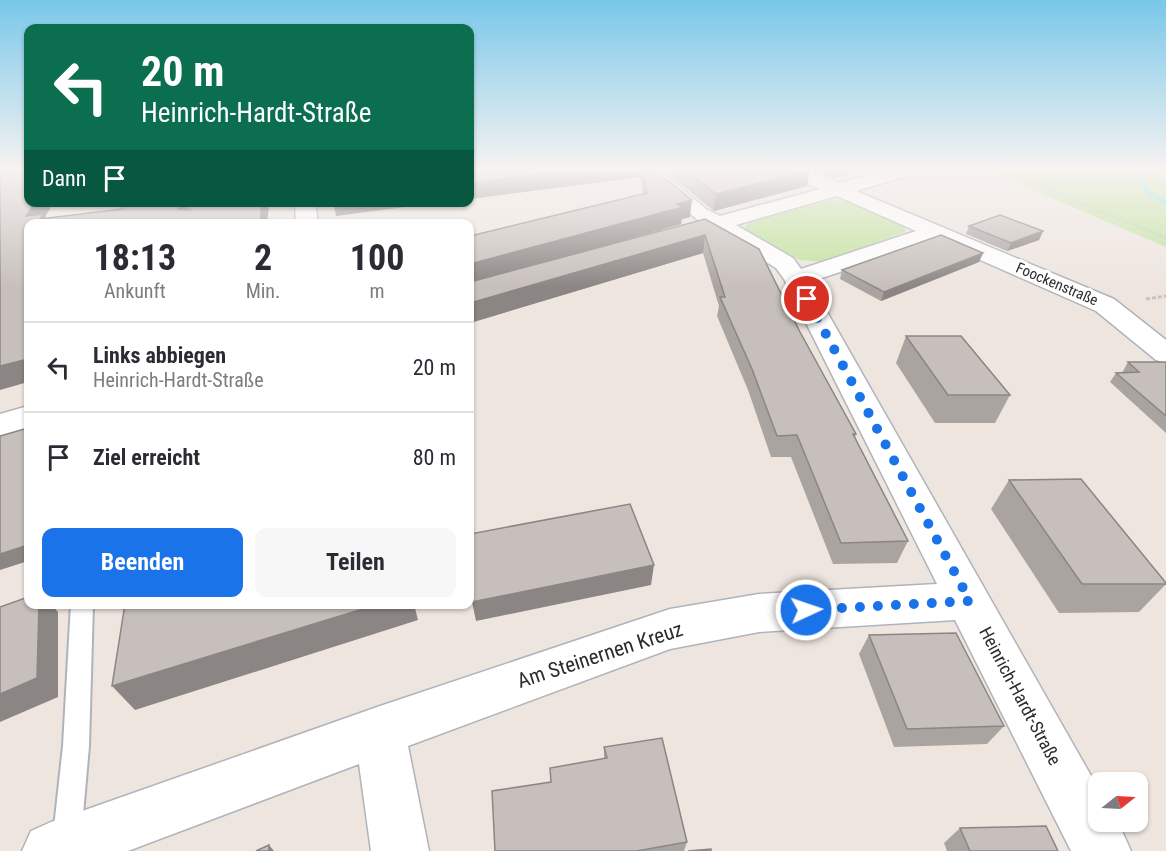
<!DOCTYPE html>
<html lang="de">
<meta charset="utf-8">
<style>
body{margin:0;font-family:"Roboto Condensed",sans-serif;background:#f7f7f7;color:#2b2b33;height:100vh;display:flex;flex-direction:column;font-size:22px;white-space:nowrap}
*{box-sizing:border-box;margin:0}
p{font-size:20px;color:#7c7c81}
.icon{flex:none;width:33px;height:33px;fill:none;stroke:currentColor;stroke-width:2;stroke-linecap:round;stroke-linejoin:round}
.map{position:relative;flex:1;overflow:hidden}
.details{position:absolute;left:24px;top:219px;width:450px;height:390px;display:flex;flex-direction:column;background:#fff;border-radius:12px;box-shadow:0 2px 4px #0004}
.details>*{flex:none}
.guide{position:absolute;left:24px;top:24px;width:450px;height:183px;border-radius:12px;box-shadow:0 2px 4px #0004;background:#0b6e4f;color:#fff;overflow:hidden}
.needle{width:39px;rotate:72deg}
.tools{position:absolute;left:1088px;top:772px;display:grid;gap:12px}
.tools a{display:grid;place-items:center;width:60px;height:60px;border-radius:12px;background:#fff;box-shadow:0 2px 4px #0004;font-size:30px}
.pin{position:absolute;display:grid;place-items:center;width:51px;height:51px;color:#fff;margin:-26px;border:3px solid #fff;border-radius:50%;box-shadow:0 2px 6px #0007}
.me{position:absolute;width:66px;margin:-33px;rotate:87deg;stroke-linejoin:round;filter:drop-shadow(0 0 4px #0008)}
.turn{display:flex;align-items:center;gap:21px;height:126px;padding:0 18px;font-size:27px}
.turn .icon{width:78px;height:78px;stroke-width:2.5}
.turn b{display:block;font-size:42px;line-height:51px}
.then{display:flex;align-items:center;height:57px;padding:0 18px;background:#0003;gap:12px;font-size:22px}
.eta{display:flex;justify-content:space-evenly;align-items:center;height:102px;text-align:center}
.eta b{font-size:36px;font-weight:700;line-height:42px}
.primary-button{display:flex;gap:12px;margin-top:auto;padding:12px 18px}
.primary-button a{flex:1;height:69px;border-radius:12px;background:#1a73e8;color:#fff;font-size:24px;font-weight:700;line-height:69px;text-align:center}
.primary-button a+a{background:#f7f7f7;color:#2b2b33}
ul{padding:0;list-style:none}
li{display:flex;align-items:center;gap:18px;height:90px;padding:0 18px;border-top:2px solid #e1e1e2}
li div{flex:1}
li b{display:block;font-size:22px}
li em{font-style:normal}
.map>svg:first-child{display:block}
.green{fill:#c1e39d}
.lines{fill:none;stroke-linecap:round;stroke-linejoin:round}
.stream{fill:#74e3ee;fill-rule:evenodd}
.lane-casing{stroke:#afb4bc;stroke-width:4}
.street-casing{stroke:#afb4bc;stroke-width:3}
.path-far1{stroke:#c4c4c4;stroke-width:2;stroke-dasharray:3 1.5;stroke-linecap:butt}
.path{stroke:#c4c4c4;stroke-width:3;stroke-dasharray:4 2;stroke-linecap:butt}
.lane{fill:#fff;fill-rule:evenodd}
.street{fill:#fff;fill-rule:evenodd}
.wall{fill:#aaa4a1}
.shaded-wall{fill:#8b8683}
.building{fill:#c6bfbb;stroke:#8b8683;stroke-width:1.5}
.route{stroke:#1a73e8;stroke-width:10;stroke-dasharray:0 18}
.labels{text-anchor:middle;stroke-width:6;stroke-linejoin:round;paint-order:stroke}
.far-street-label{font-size:15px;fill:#2c2c2c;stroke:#fff}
.street-label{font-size:18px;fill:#2c2c2c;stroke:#fff}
.near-street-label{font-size:21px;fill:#2c2c2c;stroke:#fff}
</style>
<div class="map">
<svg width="1166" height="851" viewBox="0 0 1166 851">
<rect width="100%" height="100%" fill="#eee5df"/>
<g class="green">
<polygon points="978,169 1166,169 1166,247 1028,188"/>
<polygon points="831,200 851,201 905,224 905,232 824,262 800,260 744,229 748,223"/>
</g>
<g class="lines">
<polygon class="stream" points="1135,169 1141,169 1150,191 1166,200 1166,205 1145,193"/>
<g class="lane-casing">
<polygon id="lane" points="71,604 93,604 89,746 81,837 77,847 66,851 57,847 53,837 63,746"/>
</g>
<g class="street-casing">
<g id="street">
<path d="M638 169H658L706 209 720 216 820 189 784 173 781 169H806L840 183 890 169H921L918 173 856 191 1114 299 1166 340V363L1156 360 1096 311 935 240 810 282 1098 788V822H1118L1131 851H1071L955 620 759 632 670 649 408 746 429 851H371L359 764 128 851H22L31 831 51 822 380 706 670 609 759 594 937 584 784 279 776 268 715 231 706 233 698 232 695 227 700 222ZM837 196 916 231 801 269 793 258 736 225Z"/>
<polygon points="295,202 315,202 318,224 296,224"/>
<polygon points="28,406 28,428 0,436 0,414"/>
</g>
</g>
<polyline class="path-far1" points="997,169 1166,238"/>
<polyline class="path" points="1146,299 1166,296"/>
<use href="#lane" class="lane"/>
<use href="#street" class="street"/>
</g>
<g class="wall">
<polygon points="470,169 654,169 690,217 682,219 681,224 613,244 705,219 800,332 856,434 855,438 908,541 897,563 833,564 791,457 771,457 748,390 717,316 719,306 703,253 470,323 470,236 643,194 640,177 470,199"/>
<polygon points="662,169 810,169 807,186 714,211"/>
<polygon points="813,169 866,169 834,178"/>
<polygon points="969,226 1043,231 1039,240 1007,251 966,234"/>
<polygon points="983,253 979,262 881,301 840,279 842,270"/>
<polygon points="906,336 1010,395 995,423 935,423 896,363"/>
<polygon points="1128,362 1166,362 1166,433 1110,382 1116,373 1122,373"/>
<polygon points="1009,480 1166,584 1139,612 1059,613 991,509"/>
<polygon points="869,635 1004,726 987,744 894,747 859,654"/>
<polygon points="604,747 687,842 684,851 495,851 551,782 604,759"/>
<polygon points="960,828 1058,851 947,851 944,843"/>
</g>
<g class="shaded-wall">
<polygon points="577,169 640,169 640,177 470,199 470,183"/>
<polygon points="836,169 866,169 834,178"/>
<polygon points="810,170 807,186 714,211 716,194"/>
<polygon points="692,200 690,217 682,219 681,224 470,284 470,264"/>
<polygon points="35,202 54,202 45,217 49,224 26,216"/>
<polygon points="180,202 189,202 186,224 178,209"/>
<polygon points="262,202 267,202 269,206 267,224 260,224"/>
<polygon points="333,202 443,202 336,216"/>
<polygon points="1043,231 1039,240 1007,251 1011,243"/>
<polygon points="705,235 703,253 470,323 470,303"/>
<polygon points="983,253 979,262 881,301 884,292"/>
<polygon points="28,359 28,382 0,390 0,366"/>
<polygon points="28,462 28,498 26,496"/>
<polygon points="28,545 28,561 0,570 0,554"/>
<polygon points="654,565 651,585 476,621 472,602"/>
<polygon points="39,604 51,604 58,612 58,697 0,722 0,694"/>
<polygon points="379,604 414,604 418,620 135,710 112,686"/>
<polygon points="269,845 274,851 269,851"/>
</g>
<g class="building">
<polygon points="0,169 28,169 28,202 35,202 26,216 44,214 40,219 122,209 124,202 180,202 178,209 190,210 192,202 262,202 260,224 28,224 28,359 0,366"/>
<polygon points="470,169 577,169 470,183"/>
<polygon points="642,169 654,169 692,200 677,204 683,207 470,264 470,236 647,193"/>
<polygon points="684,169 810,169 810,170 716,194"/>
<polygon points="1000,215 1043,231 1011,243 969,226"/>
<polygon points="705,219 759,249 800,332 856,434 853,434 908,541 841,543 797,435 777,436 752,369 720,297 725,297 705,235 470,303 470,282"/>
<polygon points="941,235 983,253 884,292 842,270"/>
<polygon points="906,336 961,336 1010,395 948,395"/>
<polygon points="1128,362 1166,362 1166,416 1116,373 1139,372"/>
<polygon points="28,428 28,462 26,496 28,495 28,545 0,554 0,436"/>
<polygon points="1081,479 1166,583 1166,584 1082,584 1009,480"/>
<polygon points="630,504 654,565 472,602 470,581 470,534"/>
<polygon points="28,597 28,604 39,604 37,678 0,694 0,607"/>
<polygon points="125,604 379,604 112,686"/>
<polygon points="956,633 1004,726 907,729 869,635"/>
<polygon points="662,738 687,842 637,851 495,851 492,791 551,782 550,768 607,758 604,747"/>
<polygon points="1046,826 1058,851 970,851 960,828"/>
<polygon points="269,845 269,851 256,851"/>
<polygon points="711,849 711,851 688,851"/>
</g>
<linearGradient id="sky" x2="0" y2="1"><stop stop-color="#79c7ea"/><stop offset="0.59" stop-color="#f7f3f1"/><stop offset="1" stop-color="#f7f3f1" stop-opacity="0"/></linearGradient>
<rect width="1166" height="288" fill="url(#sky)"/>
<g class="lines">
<polyline class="route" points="806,610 970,601 807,299"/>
</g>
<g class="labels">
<g class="far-street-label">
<text transform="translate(1057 284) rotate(23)" y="5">Foockenstraße</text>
</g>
<g class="street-label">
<text transform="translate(1020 696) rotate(62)" y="6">Heinrich-Hardt-Straße</text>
</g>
<g class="near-street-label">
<text transform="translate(600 655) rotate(-18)" y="7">Am Steinernen Kreuz</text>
</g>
</g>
</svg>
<div class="tools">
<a><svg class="needle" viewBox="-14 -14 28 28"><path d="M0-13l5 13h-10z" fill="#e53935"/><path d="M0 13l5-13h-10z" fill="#7c7c81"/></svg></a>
</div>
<div class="pin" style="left:807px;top:299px;background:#d93025"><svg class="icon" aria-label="arrive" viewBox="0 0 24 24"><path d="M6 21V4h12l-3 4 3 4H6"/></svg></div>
<svg class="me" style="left:806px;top:610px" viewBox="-20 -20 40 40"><circle r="17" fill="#1a73e8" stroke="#fff" stroke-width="3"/><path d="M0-11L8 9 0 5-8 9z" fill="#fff"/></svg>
<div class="guide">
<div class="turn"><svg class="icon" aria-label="left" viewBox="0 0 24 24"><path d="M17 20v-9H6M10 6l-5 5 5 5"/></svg><div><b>20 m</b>Heinrich-Hardt-Straße</div></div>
<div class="then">Dann<svg class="icon" aria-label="arrive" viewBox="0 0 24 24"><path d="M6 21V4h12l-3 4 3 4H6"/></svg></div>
</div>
<section class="details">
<div class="eta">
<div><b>18:13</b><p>Ankunft</p></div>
<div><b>2</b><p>Min.</p></div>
<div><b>100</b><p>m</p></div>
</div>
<ul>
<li><svg class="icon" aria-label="left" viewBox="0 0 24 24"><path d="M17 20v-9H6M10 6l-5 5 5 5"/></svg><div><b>Links abbiegen</b><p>Heinrich-Hardt-Straße</p></div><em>20 m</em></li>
<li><svg class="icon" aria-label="arrive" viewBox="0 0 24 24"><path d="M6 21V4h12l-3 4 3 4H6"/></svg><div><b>Ziel erreicht</b></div><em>80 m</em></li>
</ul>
<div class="primary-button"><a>Beenden</a><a>Teilen</a></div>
</section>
</div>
